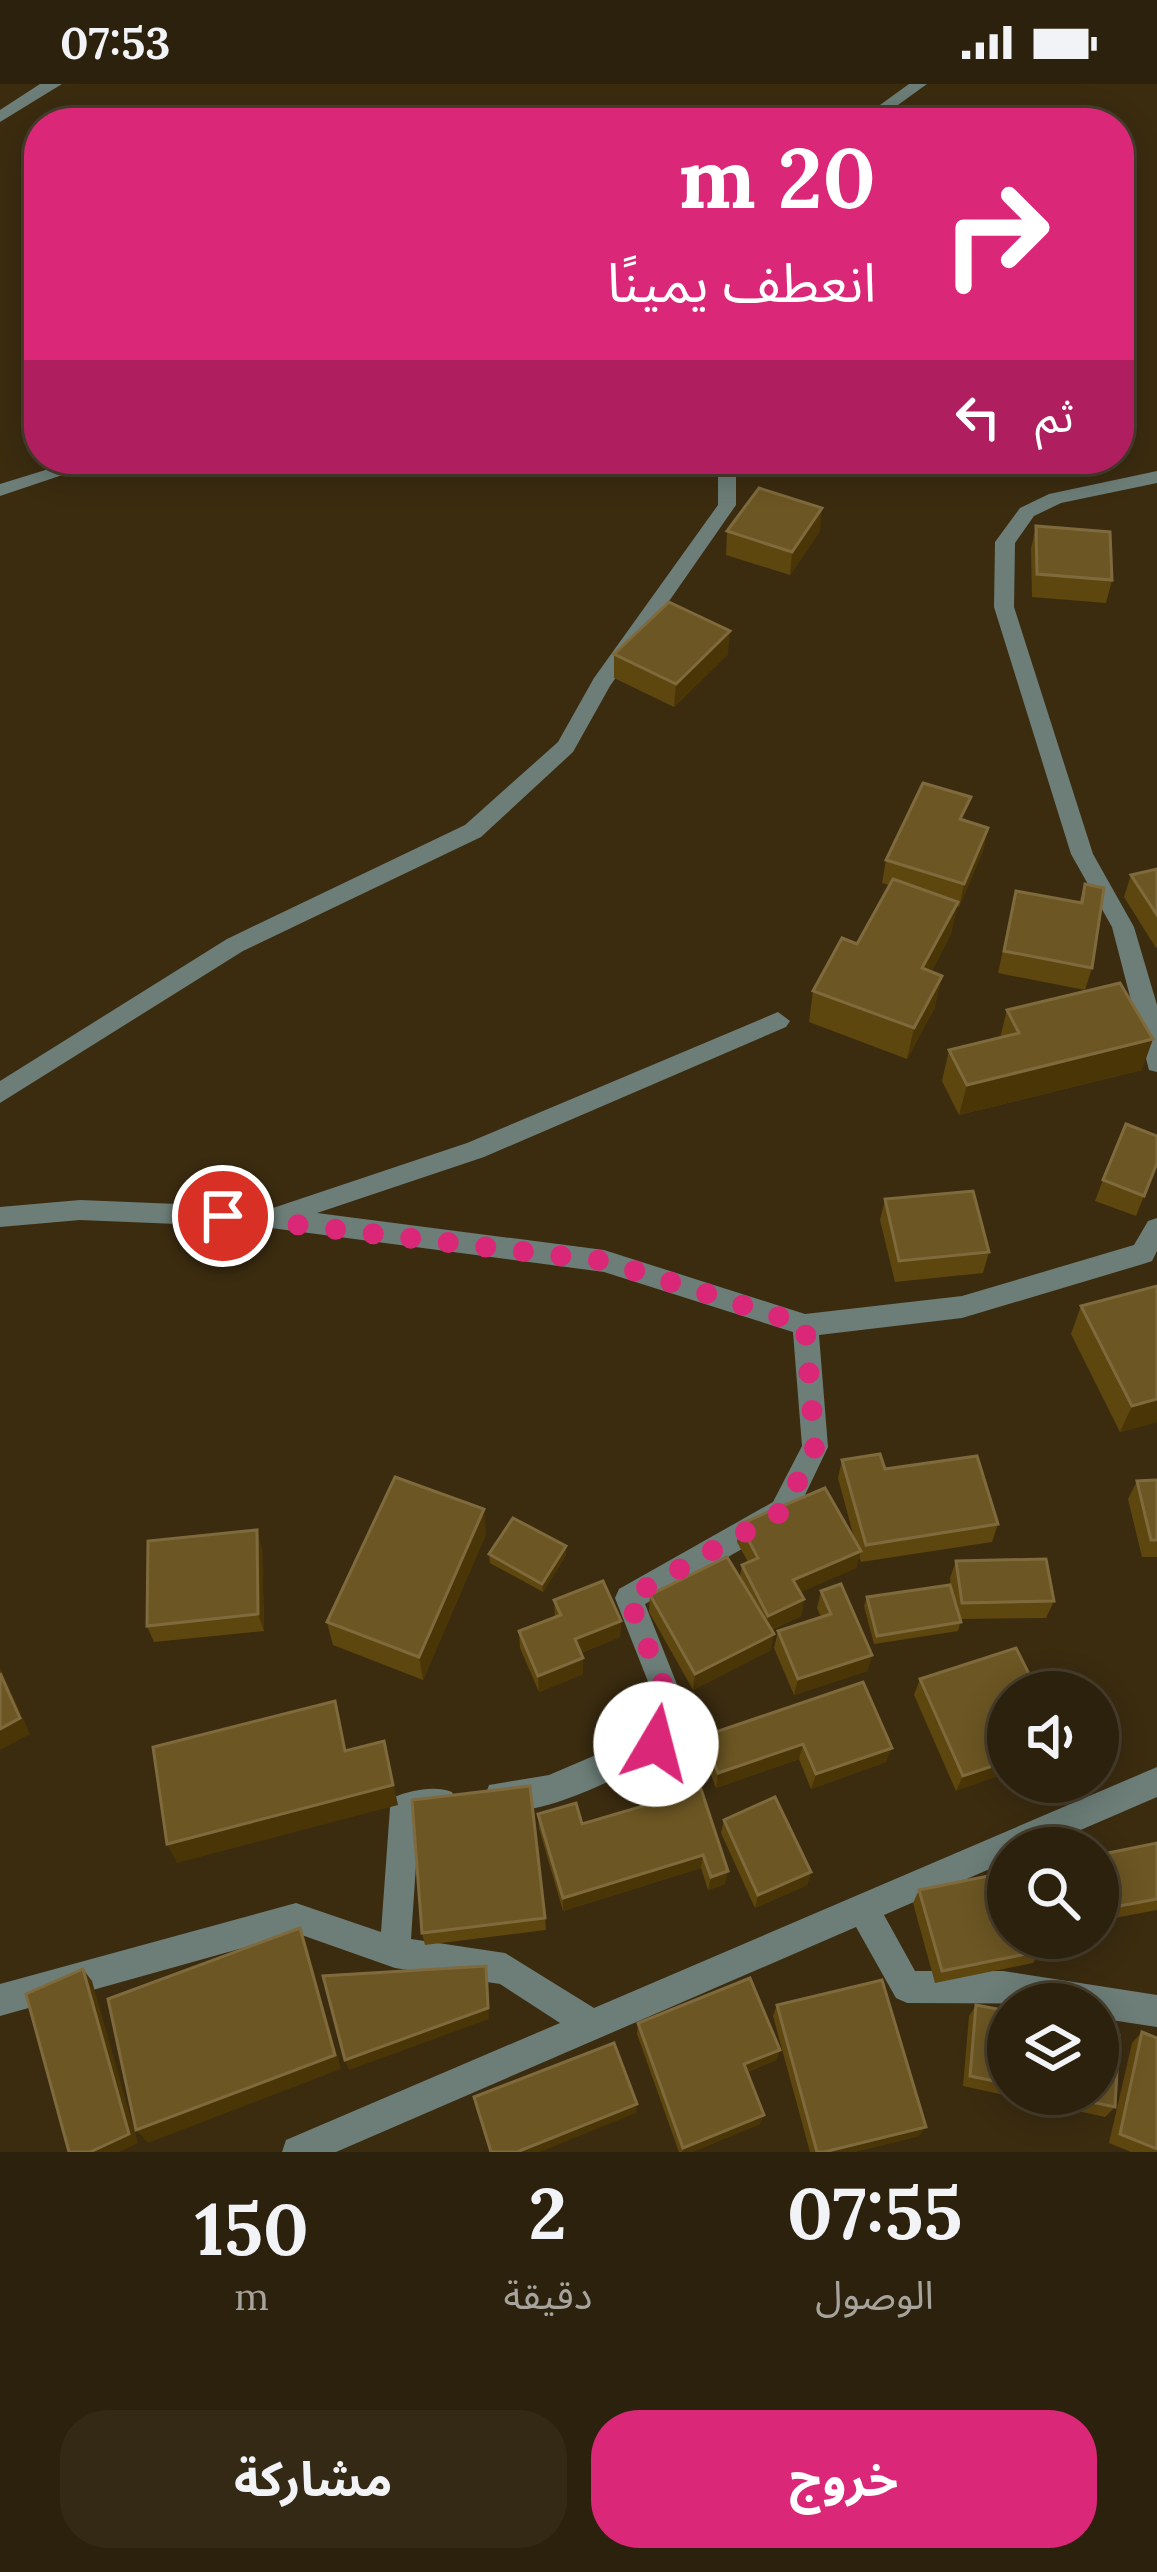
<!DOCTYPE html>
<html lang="ar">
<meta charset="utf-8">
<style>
body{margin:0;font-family:Lora,"Noto Sans Arabic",serif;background:#342915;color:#f1f3f6;direction:rtl;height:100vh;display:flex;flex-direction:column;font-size:45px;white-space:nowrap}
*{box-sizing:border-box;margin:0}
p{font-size:39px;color:#a6a39d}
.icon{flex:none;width:66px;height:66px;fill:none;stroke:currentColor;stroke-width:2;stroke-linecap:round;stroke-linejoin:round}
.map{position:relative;height:2068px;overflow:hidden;direction:ltr}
.drawer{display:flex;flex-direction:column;background:#2c210c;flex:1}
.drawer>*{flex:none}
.banner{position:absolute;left:24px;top:24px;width:1110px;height:366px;border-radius:48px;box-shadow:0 6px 30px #0003,0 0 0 3px #483e2d;direction:rtl;background:#db2777;color:#fff;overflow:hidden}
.fabs{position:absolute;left:987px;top:1587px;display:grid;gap:24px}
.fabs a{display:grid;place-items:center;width:132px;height:132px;border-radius:50%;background:#2c210c;box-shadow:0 6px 30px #0003,0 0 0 3px #483e2d;font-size:60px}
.pin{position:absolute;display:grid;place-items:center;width:102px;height:102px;color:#fff;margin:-51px;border:6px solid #fff;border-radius:50%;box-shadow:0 3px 12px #0007}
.me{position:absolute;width:132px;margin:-66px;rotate:8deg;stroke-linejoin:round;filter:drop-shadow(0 0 9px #0008)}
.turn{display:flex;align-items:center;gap:42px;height:252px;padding:0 60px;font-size:54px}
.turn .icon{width:156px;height:156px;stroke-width:2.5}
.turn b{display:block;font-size:84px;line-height:102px}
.then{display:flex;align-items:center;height:114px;padding:0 60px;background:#0003;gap:24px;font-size:45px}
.eta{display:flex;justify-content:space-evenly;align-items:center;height:204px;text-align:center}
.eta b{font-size:72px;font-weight:700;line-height:84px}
.button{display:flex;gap:24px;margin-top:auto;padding:24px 60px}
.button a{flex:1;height:138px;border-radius:48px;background:#db2777;color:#fff;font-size:48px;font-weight:700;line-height:138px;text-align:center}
.button a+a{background:#342915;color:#f1f3f6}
.status{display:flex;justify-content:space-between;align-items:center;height:84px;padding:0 60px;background:#2c210c;direction:ltr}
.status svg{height:33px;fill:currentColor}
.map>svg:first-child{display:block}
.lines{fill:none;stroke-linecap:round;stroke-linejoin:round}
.minor{fill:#6d7e78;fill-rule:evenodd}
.wall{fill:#5e460f}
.shaded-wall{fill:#4a3507}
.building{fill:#6c5623;stroke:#7f6a3d;stroke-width:3}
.route{stroke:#db2777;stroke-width:21;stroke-dasharray:0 37.8}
</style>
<div class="status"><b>07:53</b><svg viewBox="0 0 49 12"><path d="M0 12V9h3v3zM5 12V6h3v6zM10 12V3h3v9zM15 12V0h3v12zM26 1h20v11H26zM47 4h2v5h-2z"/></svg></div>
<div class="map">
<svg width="1157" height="2068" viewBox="0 0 1157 2068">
<rect width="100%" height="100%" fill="#3b2c10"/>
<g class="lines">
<g class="minor">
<polygon points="40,0 62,0 0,38 0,26"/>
<polygon points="909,0 927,0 873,39 855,39"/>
<polygon points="81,375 110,375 0,412 0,400"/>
<polygon points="718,375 736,375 736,421 610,602 573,668 481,753 243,867 0,1019 0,997 227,855 465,741 558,658 594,594 718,421"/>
<polygon points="1157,387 1157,399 1061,419 1034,432 1015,459 1014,523 1093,770 1134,843 1157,921 1157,988 1149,986 1112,843 1071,770 994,523 995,458 1020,424 1049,410"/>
<path d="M778 928 790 937 786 943 484 1073 317 1129 604 1166 805 1230 962 1212 1134 1161 1148 1137 1157 1134V1167L1152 1177 1143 1180 962 1234 819 1251 828 1363 793 1436 645 1520 684 1618 666 1670C624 1689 534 1741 489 1723L485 1712 489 1701 549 1691 645 1650 656 1618 615 1514 619 1505 773 1418 802 1362 793 1248 604 1188 271 1144 80 1136 0 1143V1123L80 1116 273 1124 467 1059Z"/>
<path d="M1157 1683V1713L1039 1764H1008V1777L884 1831 915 1887H1003L1157 1911V1943L1098 1934V1920L907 1919 896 1914 856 1843 336 2068H282L286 2056 560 1939 500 1900 395 1884 296 1849 0 1932V1900L296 1819 381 1848 390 1724 394 1713C411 1706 435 1701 452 1708L456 1719 452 1730 419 1737 411 1855 505 1869 594 1924Z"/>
</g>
</g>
<g class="wall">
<polygon points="1036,442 1112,496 1106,519 1032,513 1031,465"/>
<polygon points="727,447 820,447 790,491 726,471"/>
<polygon points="614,570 728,570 674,623 614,594"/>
<polygon points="965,737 988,744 983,767 959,823 957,822 951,850 931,888 935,923 907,975 809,938 813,907 857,860 889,801 882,799 886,776"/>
<polygon points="1157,785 1157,863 1156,864 1124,813 1131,791"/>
<polygon points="1085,800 1092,884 1085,906 998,889 1016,807 1079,819"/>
<polygon points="1007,926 1142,986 959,1031 942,997 949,966 1000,954"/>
<polygon points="1157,1079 1136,1132 1095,1117 1103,1096"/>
<polygon points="885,1115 989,1168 983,1189 895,1198 880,1136"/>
<polygon points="1157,1202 1157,1338 1120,1348 1071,1250 1081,1222"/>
<polygon points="842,1376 885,1385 998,1440 992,1458 861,1478 859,1472 856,1484 800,1508 804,1515 801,1532 771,1546 771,1566 693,1606 649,1528 650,1511 740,1493 742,1481 748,1478 737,1458 740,1440 855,1457 838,1394"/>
<polygon points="1157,1396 1157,1473 1142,1473 1128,1415 1137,1397"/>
<polygon points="486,1450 423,1596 333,1561 327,1538"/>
<polygon points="566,1462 566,1471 543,1508 490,1479 489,1470"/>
<polygon points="262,1464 264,1547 154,1558 147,1542"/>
<polygon points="956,1477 1054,1517 1046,1534 961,1535 958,1547 874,1560 864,1522 867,1513 951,1504 950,1494"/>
<polygon points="821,1507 872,1571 867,1587 794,1611 774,1564 778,1547 821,1533 817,1524"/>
<polygon points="554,1516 621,1537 620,1553 581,1569 583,1574 583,1590 539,1608 520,1564 519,1547 555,1533"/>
<polygon points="920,1595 1038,1608 956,1707 914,1611"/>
<polygon points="863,1598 886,1678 811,1705 799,1675 716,1704 702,1667 704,1652"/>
<polygon points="701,1705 725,1800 708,1806 701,1784 563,1827 539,1744 538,1730 582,1740"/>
<polygon points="724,1736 811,1788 807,1801 755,1824 721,1749"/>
<polygon points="1157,1759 1157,1826 1098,1837 1098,1771"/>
<polygon points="919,1806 1041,1867 1033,1879 935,1899 913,1819"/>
<polygon points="545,1834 546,1846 425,1861 422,1849"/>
<polygon points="777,1921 919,2052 854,2068 810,2068 773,1932"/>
<polygon points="976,1921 1008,1927 1008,2010 1098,2010 1115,2023 1105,2033 963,2002 969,1932"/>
<polygon points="638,1939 780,1966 776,1976 747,1988 760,2040 692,2068 679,2068 637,1950"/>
<polygon points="1142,1948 1157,1954 1157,2068 1131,2068 1109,2059 1132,1959"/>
</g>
<g class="shaded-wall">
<polygon points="822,424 820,447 790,491 792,468"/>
<polygon points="730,547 728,570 674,623 676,600"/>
<polygon points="988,744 983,767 959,823 964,800"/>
<polygon points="958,818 951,850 916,916 922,884"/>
<polygon points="942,892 935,923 907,975 914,944"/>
<polygon points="1153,955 1142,986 959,1031 967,1001"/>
<polygon points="1157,1315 1157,1338 1120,1348 1132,1322"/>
<polygon points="484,1425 486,1450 423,1596 419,1573"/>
<polygon points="257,1446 262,1464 264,1547 258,1530"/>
<polygon points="566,1462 566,1471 543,1508 542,1500"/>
<polygon points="861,1467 856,1484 790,1513 793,1496"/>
<polygon points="804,1515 801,1532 765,1548 768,1532"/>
<polygon points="621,1537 620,1553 575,1571 575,1555"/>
<polygon points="774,1550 771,1566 693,1606 695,1590"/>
<polygon points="872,1571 867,1587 794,1611 798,1595"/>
<polygon points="583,1574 583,1590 539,1608 538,1592"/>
<polygon points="0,1583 30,1650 0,1666"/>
<polygon points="384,1657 398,1721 177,1779 167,1760"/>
<polygon points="803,1660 799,1675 716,1704 718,1689"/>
<polygon points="892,1664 886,1678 811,1705 816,1690"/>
<polygon points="1008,1677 1008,1689 956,1707 963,1692"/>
<polygon points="703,1771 701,1784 563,1827 563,1814"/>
<polygon points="728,1787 725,1800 708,1806 711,1793"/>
<polygon points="811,1788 807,1801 755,1824 758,1811"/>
<polygon points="300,1844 307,1862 341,1985 148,2059 136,2046"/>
<polygon points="486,1882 489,1935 349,1986 345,1976"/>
<polygon points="83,1885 92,1897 138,2059 119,2068 90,2068"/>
<polygon points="780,1966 776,1976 741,1990 744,1980"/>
<polygon points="637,2020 636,2029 540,2068 517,2068"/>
<polygon points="764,2031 760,2040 692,2068 682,2068 683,2064"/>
<polygon points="926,2043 919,2052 854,2068 824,2068"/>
</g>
<g class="building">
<polygon points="759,404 822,424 792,468 727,447"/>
<polygon points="1036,442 1110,448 1112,496 1037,490"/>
<polygon points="669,518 730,547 676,600 614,570"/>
<polygon points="923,699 971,713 960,735 988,744 964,800 886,776"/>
<polygon points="1157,785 1157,831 1131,791"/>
<polygon points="893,795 958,818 922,884 942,892 914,944 813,907 842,854 857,860"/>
<polygon points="1085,800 1104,804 1092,884 1004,867 1016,807 1082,819"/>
<polygon points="1120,899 1153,955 967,1001 949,966 1019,949 1007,926"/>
<polygon points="1126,1040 1157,1052 1157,1079 1144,1112 1103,1096"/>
<polygon points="973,1107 989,1168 899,1177 885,1115"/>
<polygon points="1157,1202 1157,1315 1132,1322 1081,1222"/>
<polygon points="880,1370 885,1385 977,1372 998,1440 866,1461 842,1376"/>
<polygon points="395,1393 484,1425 419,1573 327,1538"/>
<polygon points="1157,1396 1157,1456 1151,1456 1137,1397"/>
<polygon points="825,1404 861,1467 793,1496 804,1515 768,1532 742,1481 758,1474 740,1440"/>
<polygon points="513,1434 566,1462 542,1500 489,1470"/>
<polygon points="257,1446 258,1530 147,1542 148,1457"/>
<polygon points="727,1473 774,1550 695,1590 650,1511"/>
<polygon points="1046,1475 1054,1517 962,1519 956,1477"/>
<polygon points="603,1497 621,1537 575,1555 583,1574 538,1592 519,1547 561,1531 554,1516"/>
<polygon points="841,1500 872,1571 798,1595 778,1547 831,1530 821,1507"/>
<polygon points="950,1501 961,1538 877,1552 867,1513"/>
<polygon points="1016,1564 1038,1608 1008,1608 1008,1677 963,1692 920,1595"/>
<polygon points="0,1589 20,1634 0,1645"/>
<polygon points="863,1598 892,1664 816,1690 803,1660 718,1689 704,1652"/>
<polygon points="335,1617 345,1667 384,1657 393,1701 167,1760 153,1663"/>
<polygon points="530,1702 545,1834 422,1849 412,1716"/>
<polygon points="701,1705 728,1787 711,1793 703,1771 563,1814 538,1730 576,1719 582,1740"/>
<polygon points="775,1713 811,1788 758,1811 724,1736"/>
<polygon points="1157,1759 1157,1815 1098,1826 1098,1771"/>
<polygon points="1008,1788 1008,1854 1037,1854 1041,1867 942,1887 919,1806"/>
<polygon points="300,1844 335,1971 136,2046 108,1915"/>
<polygon points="486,1882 488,1924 345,1976 323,1892"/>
<polygon points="83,1885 129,2050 90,2068 69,2068 26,1910"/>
<polygon points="750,1894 780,1966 744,1980 764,2031 683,2064 638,1939"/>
<polygon points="882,1896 926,2043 824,2068 817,2068 777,1921"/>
<polygon points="976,1921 1008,1927 1008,2000 970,1992"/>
<polygon points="1098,1947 1119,1951 1115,2023 1054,2010 1098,2010"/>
<polygon points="1142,1948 1157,1954 1157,2065 1120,2050"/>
<polygon points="614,1959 637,2020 517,2068 491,2068 474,2013"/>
</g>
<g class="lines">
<polyline class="route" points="223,1132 604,1177 805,1241 815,1363 783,1427 628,1514 670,1618 656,1660"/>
</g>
</svg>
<div class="fabs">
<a><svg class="icon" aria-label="sound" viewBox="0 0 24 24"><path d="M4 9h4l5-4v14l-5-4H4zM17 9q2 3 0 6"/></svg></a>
<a><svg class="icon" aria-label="search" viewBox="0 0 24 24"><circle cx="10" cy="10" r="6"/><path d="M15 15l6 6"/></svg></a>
<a><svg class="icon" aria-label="layers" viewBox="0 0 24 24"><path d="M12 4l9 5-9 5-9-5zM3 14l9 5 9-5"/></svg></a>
</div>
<div class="pin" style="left:223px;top:1132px;background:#d93025"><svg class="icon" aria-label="arrive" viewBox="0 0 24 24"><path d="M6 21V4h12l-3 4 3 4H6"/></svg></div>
<svg class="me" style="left:656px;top:1660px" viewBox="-20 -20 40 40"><circle r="19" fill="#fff"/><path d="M0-13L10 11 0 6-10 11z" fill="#db2777"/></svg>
<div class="banner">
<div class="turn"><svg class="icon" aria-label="right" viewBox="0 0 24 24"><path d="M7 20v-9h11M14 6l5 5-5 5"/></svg><div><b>20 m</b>انعطف يمينًا</div></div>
<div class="then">ثم<svg class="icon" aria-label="left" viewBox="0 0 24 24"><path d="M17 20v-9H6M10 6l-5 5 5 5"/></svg></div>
</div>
</div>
<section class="drawer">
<div class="eta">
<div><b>07:55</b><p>الوصول</p></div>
<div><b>2</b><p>دقيقة</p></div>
<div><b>150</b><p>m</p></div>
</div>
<div class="button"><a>خروج</a><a>مشاركة</a></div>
</section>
